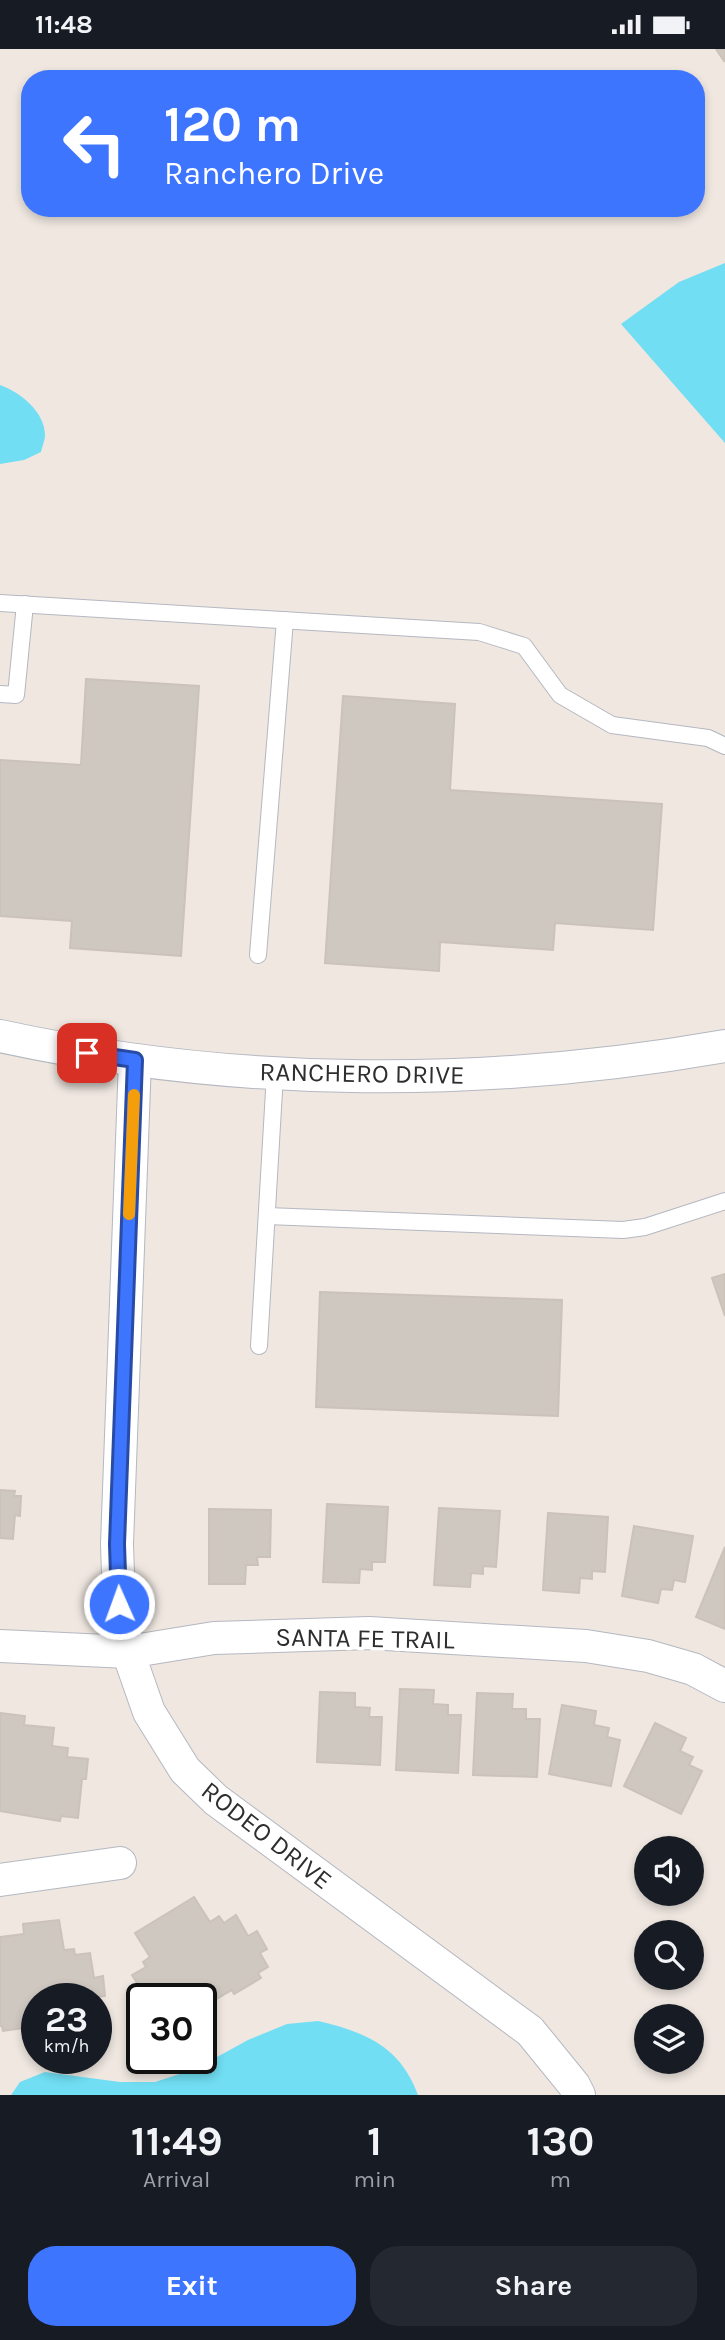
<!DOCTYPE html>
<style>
body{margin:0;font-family:Karla,sans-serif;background:#242831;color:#f1f3f6;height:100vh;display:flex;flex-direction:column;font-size:26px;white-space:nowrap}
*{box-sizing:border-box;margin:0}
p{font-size:23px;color:#9ea1a6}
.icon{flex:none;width:38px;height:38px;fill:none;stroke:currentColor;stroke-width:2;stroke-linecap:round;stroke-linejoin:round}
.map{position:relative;height:2046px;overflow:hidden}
.panel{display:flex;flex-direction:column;background:#171b24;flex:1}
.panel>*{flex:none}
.top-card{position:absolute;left:21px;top:21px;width:684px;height:147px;border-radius:28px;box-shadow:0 4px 10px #0003;background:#3e75ff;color:#fff;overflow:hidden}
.buttons{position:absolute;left:634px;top:1787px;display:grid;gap:14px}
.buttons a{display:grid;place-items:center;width:70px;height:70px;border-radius:50%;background:#171b24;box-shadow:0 4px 10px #0003;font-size:35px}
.speed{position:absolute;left:21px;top:1934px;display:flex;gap:14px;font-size:35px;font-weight:700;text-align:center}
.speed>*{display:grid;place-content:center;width:91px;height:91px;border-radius:50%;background:#171b24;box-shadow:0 4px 10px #0003;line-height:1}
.speed small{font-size:18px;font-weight:400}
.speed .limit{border:4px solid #111;border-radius:10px;background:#fff;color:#111}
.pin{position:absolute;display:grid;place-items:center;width:60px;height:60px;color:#fff;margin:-30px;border-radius:14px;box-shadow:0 4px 10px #0006}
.me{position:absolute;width:77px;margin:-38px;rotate:358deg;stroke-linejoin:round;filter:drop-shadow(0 0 5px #0008)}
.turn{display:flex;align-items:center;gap:24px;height:147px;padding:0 28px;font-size:32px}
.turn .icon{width:91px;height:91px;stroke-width:2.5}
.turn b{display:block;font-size:49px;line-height:60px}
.eta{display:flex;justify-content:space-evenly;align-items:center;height:119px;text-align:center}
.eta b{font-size:42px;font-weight:700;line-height:49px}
.button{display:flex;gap:14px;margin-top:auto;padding:14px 28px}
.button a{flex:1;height:80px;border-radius:28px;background:#3e75ff;color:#fff;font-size:28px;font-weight:700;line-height:80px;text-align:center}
.button a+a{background:#242831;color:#f1f3f6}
.status{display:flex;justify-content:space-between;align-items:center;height:49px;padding:0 35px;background:#171b24;direction:ltr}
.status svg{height:19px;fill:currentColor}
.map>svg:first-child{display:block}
.water{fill:#71def3}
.building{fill:#cfc8c1;stroke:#cbc3b9;stroke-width:2}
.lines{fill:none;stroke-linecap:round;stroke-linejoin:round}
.service-casing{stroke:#b4b8c1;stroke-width:18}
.minor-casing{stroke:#b4b8c1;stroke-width:34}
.service{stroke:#fff;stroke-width:16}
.minor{stroke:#fff;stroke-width:32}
.route-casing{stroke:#284ca6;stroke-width:18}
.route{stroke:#3e75ff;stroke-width:12}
.slow{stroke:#f59e0b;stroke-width:12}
.labels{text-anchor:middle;stroke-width:7;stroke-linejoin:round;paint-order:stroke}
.street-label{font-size:26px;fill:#2e2e2e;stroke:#fff}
</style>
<div class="status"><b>11:48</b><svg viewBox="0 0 49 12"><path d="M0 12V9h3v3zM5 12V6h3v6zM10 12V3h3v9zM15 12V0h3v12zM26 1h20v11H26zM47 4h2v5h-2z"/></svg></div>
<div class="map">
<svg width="725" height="2046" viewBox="0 0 725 2046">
<rect width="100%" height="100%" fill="#efe7e0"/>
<g class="water">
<polygon points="725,214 725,394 621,275 679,233"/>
<path d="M0 336C20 343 45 363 45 386 45 391 42 398 41 403L24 411 0 415Z"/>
<path d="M318 1972C365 1983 400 1997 418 2046H11L20 2033 45 2023 120 2033H155L195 2020 248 1991 287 1975Z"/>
</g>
<g class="building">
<polygon points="716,0 725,0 725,11 724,12"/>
<polygon points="86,630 199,637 181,907 70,899 72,872 0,867 0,711 81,716"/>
<polygon points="343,647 455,655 450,741 662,755 653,881 555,874 553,901 440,893 439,922 325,914"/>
<polygon points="725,1225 725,1267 712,1229"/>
<polygon points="320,1243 562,1251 558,1367 316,1358"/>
<polygon points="0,1441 15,1442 14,1447 21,1447 20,1467 15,1466 13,1490 0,1489"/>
<polygon points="327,1455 388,1458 385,1513 372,1513 372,1521 360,1520 359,1534 323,1533"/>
<polygon points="439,1459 500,1462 496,1518 483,1517 483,1525 471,1524 470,1538 434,1536"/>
<polygon points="209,1460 271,1461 270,1508 257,1508 258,1516 246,1516 245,1535 209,1535"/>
<polygon points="548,1464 608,1468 605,1523 592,1522 592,1530 580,1529 579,1544 543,1541"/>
<polygon points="634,1477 693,1487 685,1533 674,1531 672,1541 661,1540 658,1554 622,1547"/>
<polygon points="725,1498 725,1580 696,1568"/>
<polygon points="400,1640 434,1641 433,1655 448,1656 448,1666 461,1666 458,1724 396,1721"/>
<polygon points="320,1643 355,1644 355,1658 370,1659 369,1668 382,1668 380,1716 317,1713"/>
<polygon points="477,1644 513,1645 512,1660 526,1660 526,1670 540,1670 537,1728 473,1726"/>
<polygon points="562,1656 596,1662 594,1676 609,1679 607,1688 620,1691 611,1737 549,1725"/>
<polygon points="0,1664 25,1667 24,1676 54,1679 52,1697 68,1699 67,1708 88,1710 86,1730 82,1730 78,1769 61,1767 60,1772 0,1762"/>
<polygon points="655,1674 686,1689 680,1702 693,1708 689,1716 702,1722 681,1765 624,1737"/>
<polygon points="194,1848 210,1873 219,1867 224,1874 236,1866 248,1887 257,1882 267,1900 260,1904 268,1918 258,1924 261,1929 234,1945 232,1941 201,1959 201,1950 147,1950 132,1926 146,1918 143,1913 150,1908 135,1884"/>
<polygon points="59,1871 64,1901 74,1900 75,1906 90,1904 94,1929 103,1927 105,1947 97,1948 99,1964 96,1964 96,1950 37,1950 37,1973 23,1975 24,1979 3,1982 2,1977 0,1977 0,1888 24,1885 23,1875"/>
</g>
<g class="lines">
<g class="service-casing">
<g id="service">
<polyline points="0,554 479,583 524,597 560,646 612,676 708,689 725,697"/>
<polyline points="0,645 16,646 25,555"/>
<polyline points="258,906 285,571"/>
<polyline points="267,1167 623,1181 645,1178 725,1152"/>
<polyline points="259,1297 275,1025"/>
</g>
</g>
<g class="minor-casing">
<g id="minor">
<path d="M0 987C238 1039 486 1039 725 997"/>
<polyline points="135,1011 117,1495 119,1555 128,1603 149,1663 185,1721 216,1751 530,1982 574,2036 579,2046"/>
<polyline points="0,1597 128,1603 214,1589 369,1584 586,1597 648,1607 693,1620 725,1637"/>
<polyline points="0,1831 120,1814"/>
</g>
</g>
<use href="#service" class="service"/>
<use href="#minor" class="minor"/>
</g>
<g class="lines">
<g class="route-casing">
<polyline id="route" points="87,1004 135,1011 117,1495 119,1555"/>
</g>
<use href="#route" class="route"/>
<polyline class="slow" points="129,1165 134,1046"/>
</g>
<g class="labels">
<g class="street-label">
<text transform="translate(362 1024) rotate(1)" y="9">RANCHERO DRIVE</text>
<text transform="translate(365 1589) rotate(1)" y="9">SANTA FE TRAIL</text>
<text transform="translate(267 1786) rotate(38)" y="9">RODEO DRIVE</text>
</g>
</g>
</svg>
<div class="buttons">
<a><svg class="icon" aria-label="sound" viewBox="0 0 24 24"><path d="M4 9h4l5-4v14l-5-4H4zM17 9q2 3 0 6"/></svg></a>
<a><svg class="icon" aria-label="search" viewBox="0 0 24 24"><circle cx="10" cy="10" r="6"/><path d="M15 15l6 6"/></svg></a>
<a><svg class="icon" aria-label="layers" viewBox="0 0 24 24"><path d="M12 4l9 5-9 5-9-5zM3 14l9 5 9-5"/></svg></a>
</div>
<div class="speed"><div>23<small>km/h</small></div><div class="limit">30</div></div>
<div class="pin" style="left:87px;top:1004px;background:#d93025"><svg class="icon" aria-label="arrive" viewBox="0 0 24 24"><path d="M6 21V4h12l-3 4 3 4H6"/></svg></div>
<svg class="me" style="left:119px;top:1555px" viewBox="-20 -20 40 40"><circle r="17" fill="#3e75ff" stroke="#fff" stroke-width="3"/><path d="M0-11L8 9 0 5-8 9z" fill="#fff"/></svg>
<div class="top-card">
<div class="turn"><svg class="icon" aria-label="left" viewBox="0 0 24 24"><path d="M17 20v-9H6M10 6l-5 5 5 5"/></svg><div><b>120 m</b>Ranchero Drive</div></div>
</div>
</div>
<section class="panel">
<div class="eta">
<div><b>11:49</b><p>Arrival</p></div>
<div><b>1</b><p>min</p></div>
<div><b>130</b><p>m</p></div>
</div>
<div class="button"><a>Exit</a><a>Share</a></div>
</section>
